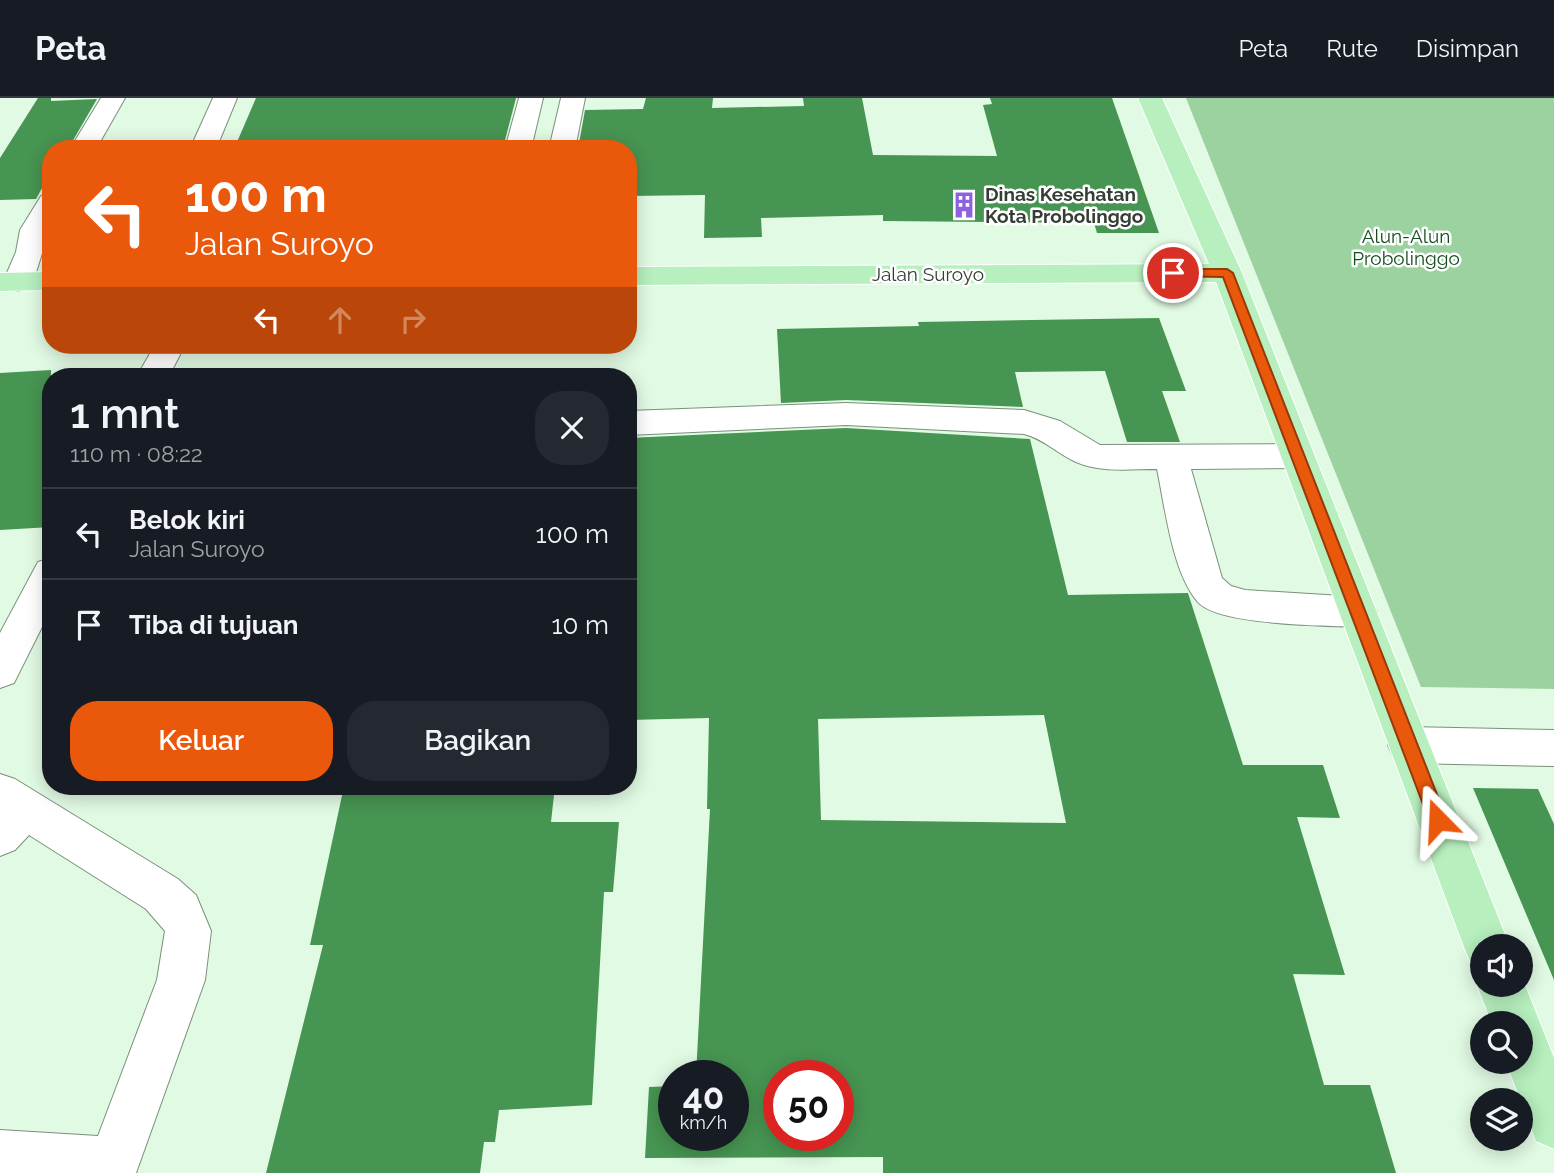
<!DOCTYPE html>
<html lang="id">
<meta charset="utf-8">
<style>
body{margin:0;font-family:Raleway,sans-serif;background:#242831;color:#f1f3f6;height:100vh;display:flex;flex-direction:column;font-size:26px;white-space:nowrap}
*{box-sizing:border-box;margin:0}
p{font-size:23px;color:#9ea1a6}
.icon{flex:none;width:38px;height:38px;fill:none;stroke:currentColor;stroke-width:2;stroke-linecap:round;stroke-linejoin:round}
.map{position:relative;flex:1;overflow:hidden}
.details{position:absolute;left:42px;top:270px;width:595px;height:427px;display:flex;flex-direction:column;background:#171b24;border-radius:28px;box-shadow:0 4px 18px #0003}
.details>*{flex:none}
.top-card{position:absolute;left:42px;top:42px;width:595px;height:214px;border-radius:28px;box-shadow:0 4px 18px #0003;background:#ea580c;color:#fff;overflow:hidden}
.tools{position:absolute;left:1470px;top:836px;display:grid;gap:14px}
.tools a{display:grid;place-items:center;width:63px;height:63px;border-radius:50%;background:#171b24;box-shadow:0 4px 18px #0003;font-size:35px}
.speed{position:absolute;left:658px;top:962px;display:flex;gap:14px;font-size:35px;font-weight:700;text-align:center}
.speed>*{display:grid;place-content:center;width:91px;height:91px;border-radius:50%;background:#171b24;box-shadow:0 4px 18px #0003;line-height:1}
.speed small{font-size:18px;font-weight:400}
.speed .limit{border:10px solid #d22;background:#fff;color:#111}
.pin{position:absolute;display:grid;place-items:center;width:60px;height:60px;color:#fff;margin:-30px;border:4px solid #fff;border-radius:50%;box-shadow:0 2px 7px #0007}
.me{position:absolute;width:77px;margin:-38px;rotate:339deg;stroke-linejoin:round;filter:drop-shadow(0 0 5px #0008)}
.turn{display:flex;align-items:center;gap:24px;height:147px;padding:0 28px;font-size:32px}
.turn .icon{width:91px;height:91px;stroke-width:2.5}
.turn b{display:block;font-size:49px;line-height:60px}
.lanes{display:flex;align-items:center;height:66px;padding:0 28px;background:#0003;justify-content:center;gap:35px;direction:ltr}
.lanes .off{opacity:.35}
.round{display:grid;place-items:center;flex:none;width:74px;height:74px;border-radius:28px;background:#242831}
.summary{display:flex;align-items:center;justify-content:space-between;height:119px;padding:0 28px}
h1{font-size:42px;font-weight:600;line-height:52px}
.button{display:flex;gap:14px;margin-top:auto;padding:14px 28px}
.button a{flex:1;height:80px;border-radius:28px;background:#ea580c;color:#fff;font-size:28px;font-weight:600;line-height:80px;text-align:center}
.button a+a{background:#242831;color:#f1f3f6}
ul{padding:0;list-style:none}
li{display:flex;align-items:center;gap:21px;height:91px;padding:0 28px;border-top:2px solid #363941}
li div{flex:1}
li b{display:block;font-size:26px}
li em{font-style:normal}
header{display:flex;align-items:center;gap:42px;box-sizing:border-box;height:98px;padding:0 35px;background:#171b24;border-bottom:2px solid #363941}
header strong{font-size:33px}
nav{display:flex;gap:38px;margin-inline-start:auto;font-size:24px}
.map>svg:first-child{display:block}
.green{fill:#9cd1a0}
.building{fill:#479552;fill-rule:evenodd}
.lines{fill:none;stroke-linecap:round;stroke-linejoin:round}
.minor-casing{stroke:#7a907b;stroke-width:2}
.major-casing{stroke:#fff;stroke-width:2}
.minor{fill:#fff;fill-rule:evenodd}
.major{fill:#b7efbe;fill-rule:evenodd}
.route{fill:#ea580c;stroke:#983908;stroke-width:2}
.labels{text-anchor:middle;stroke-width:5;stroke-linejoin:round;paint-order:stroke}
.far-poi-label{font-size:19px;font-weight:bold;fill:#353e35;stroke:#fff;text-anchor:start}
.far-park-label{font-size:19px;fill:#154d20;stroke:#fff}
.far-street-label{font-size:19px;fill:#353e35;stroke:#fff}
</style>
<header>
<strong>Peta</strong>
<nav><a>Peta</a><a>Rute</a><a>Disimpan</a></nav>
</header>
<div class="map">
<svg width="1554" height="1075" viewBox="0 0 1554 1075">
<rect width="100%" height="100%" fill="#e1fae3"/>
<polygon class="green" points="1186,0 1554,0 1554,591 1421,589"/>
<g class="building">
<polygon points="38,0 51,0 51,3 97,1 68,51 51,51 51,74 36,101 0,102 0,60"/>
<polygon points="256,0 516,0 504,46 234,51"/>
<polygon points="646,0 713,0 712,10 804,8 803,0 862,0 873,57 997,58 983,7 992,6 990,0 1112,0 1159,135 1097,135 1094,125 883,123 883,117 761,120 762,139 704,140 705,97 628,98 628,51 578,51 585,12 643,11"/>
<polygon points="1159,220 1186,293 1162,293 1180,344 1127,344 1105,273 1015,274 1023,309 846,302 781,305 777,231 919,228 918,224"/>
<polygon points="51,272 51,429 0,432 0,275"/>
<path d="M846 330 1030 341 1068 497 1188 495 1243 667H1323L1340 720 1297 719 1345 877 1293 876 1324 987H1370L1396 1075H883V1059L645 1060 649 989 674 988V1038H733V978H696L710 711H707L709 620 628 622V340ZM1044 617 1066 725 821 722 818 621ZM779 978H838V1038H779Z"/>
<polygon points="344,688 555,688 551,724 619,724 613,794 604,794 592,1007 499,1012 495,1044 484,1044 480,1075 266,1075 323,847 310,847"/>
<polygon points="1473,690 1538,691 1554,726 1554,882"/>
</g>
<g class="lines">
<g class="minor-casing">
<g id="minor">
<polygon points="101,0 125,0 96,51 70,51"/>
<polygon points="213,0 237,0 216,51 190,51"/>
<polygon points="519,0 543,0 531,51 505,51"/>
<polygon points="561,0 585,0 575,51 549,51"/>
<polygon points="51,96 51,127 33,184 28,190 18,193 8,190 3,184 16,154 20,132 41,98"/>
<polygon points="155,247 185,247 169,278 137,278"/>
<path d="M846 305 1024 312 1060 323 1100 347 1297 346 1309 349 1314 358 1309 367 1297 370 1191 371 1222 480 1231 488 1245 492 1358 499 1371 503 1377 514 1371 525 1358 529C1325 527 1216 528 1197 503 1172 473 1165 409 1157 371 1130 371 1102 375 1076 364 1058 356 1044 341 1024 336L846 327 628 337V313Z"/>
<polygon points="51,460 51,511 14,585 0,590 0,535 38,464"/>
<polygon points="1409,629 1554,632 1554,668 1409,665 1394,660 1388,647 1394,634"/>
<polygon points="0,676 15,681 178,781 196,797 211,833 205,882 136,1075 0,1075 0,1032 98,1038 157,882 165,833 146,811 29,737 15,752 0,758"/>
</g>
</g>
<g class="major-casing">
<g id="major">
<polygon points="1138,0 1162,0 1242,175 1510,849 1482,849 1482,870 1471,865 1464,849 1216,184 628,187 628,169 1209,166"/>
<polygon points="51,174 51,192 0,193 0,175"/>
<polygon points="1482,875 1482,887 1521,887 1521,877 1525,887 1554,960 1554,1051 1536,1043 1506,964 1521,964 1521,926 1492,926 1477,887"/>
</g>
</g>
<use href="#minor" class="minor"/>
<use href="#major" class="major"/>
</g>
<polygon class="route" points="1173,171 1227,171 1233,175 1447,722 1445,728 1438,731 1432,728 1429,722 1223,179 1168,178 1168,173"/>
<defs>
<g id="building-bare" transform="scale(2.1)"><path d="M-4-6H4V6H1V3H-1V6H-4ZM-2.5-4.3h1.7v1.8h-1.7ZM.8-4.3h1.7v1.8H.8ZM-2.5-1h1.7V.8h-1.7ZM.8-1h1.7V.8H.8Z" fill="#8d62dd" stroke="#fff" stroke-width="2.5" paint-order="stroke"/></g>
</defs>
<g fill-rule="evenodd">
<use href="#building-bare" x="964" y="107"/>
</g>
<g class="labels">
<g class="far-poi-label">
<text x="985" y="103">Dinas Kesehatan<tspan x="985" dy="22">Kota Probolinggo</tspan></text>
</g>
<g class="far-park-label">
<text x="1406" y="145">Alun-Alun<tspan x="1406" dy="22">Probolinggo</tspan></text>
</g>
<g class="far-street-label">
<text x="928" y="183">Jalan Suroyo</text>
</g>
</g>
</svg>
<div class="tools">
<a><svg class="icon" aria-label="sound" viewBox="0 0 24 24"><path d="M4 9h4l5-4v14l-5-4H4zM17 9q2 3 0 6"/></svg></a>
<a><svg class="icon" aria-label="search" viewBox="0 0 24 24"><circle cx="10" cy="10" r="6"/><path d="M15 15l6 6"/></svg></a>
<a><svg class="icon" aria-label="layers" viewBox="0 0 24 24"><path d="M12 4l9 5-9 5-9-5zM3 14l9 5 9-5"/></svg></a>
</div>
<div class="speed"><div>40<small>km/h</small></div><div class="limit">50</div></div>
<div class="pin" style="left:1173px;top:175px;background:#d93025"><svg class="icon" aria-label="arrive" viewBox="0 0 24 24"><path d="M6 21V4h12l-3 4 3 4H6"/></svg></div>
<svg class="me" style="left:1438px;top:722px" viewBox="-20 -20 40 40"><path d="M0-17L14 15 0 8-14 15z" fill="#ea580c" stroke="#fff" stroke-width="4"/></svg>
<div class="top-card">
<div class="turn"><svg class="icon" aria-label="left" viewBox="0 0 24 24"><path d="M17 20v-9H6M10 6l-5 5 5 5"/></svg><div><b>100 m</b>Jalan Suroyo</div></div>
<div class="lanes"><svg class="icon" aria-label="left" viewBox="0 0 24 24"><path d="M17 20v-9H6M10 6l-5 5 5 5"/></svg><svg class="icon off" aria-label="ahead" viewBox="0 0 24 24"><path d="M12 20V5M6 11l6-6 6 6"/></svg><svg class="icon off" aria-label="right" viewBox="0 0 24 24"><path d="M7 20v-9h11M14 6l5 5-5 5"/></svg></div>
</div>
<section class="details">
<div class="summary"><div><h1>1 mnt</h1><p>110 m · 08:22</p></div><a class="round"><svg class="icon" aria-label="close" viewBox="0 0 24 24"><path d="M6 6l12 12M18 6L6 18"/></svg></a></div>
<ul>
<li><svg class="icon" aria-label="left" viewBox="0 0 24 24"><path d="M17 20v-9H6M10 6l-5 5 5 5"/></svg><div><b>Belok kiri</b><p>Jalan Suroyo</p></div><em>100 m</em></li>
<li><svg class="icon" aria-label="arrive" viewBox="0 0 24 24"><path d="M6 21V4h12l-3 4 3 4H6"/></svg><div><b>Tiba di tujuan</b></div><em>10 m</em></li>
</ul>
<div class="button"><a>Keluar</a><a>Bagikan</a></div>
</section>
</div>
